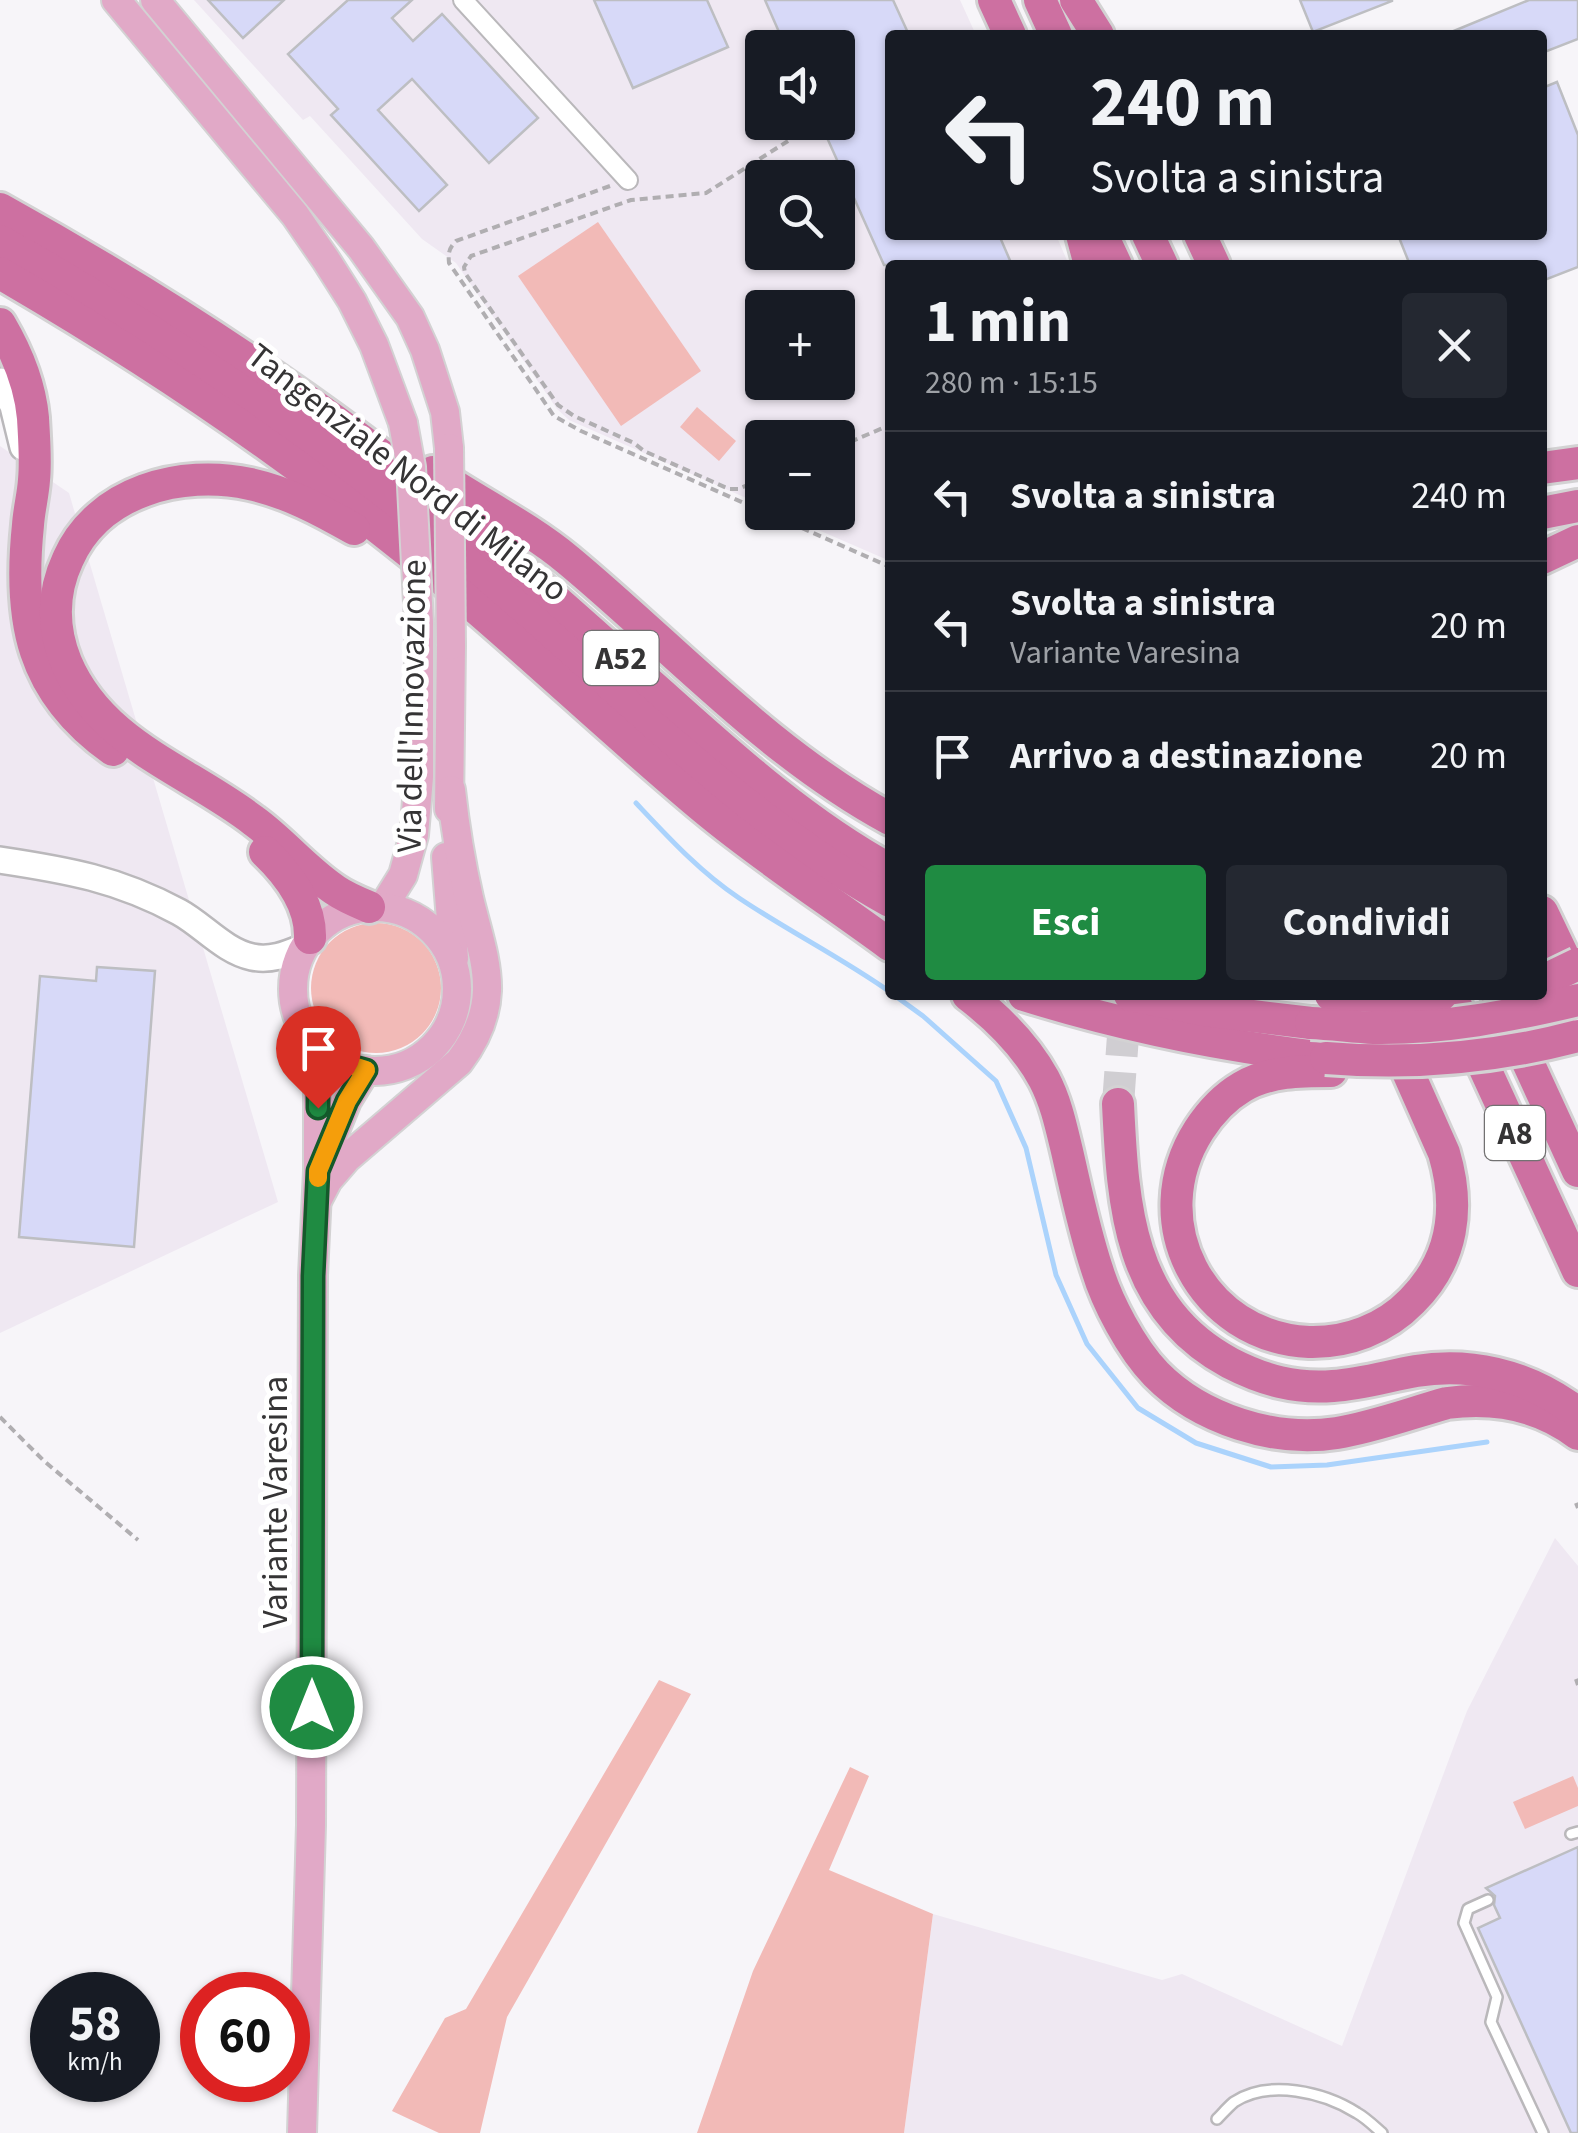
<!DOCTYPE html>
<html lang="it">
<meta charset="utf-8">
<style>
body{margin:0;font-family:"Source Sans 3",sans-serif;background:#242831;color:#f1f3f6;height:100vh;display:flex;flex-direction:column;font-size:38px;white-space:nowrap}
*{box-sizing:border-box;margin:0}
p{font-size:32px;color:#9ea1a6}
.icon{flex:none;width:55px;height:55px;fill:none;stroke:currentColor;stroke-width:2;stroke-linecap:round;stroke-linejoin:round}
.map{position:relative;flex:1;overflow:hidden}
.panel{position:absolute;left:885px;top:260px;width:662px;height:740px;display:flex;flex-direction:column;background:#171b24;border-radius:10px;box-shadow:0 2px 8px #0004}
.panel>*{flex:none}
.guide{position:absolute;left:885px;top:30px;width:662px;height:210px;border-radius:10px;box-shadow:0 2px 8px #0004;background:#171b24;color:#f1f3f6;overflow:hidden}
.controls{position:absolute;left:745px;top:30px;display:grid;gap:20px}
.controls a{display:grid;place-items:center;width:110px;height:110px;border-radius:10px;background:#171b24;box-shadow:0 2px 8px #0004;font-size:50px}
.speed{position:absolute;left:30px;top:1972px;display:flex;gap:20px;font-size:50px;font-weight:700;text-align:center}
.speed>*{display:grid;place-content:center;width:130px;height:130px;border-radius:50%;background:#171b24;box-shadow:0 2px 8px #0004;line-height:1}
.speed small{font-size:25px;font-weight:400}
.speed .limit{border:15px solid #d22;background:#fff;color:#111}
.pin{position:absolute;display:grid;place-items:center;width:85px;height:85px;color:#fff;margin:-102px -42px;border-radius:50% 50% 50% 0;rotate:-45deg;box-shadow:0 0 10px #0007}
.pin .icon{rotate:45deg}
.me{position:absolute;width:110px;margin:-55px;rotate:0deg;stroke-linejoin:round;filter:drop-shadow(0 0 8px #0008)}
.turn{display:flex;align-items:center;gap:35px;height:210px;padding:0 40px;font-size:45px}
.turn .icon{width:130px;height:130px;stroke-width:2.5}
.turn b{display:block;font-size:70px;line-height:85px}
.round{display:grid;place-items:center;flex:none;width:105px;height:105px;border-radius:10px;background:#242831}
.headline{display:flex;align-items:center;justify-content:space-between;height:170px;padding:0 40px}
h1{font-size:60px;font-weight:700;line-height:75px}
.primary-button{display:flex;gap:20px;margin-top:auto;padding:20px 40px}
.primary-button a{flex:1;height:115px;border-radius:10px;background:#1f8b42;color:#fff;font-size:40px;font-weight:700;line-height:115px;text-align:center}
.primary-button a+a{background:#242831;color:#f1f3f6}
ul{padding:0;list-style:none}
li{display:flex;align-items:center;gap:30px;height:130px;padding:0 40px;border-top:2px solid #363941}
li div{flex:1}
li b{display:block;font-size:38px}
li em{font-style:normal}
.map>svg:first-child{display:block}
.built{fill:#efe8f2;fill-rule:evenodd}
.green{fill:#f2bab7}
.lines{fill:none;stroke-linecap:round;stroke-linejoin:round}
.stream{stroke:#abd3fc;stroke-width:5}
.building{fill:#d7d9f8;stroke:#bdbec2;stroke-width:2.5}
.highway-tunnel{stroke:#d0ced2;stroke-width:32;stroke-dasharray:32 16;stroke-linecap:butt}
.lane-casing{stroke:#bab8bb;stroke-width:14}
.street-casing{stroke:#bab8bb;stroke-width:22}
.secondary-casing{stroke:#bab8bb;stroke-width:30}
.primary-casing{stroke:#d3d2d3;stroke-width:32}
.highway-casing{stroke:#d3d2d3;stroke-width:38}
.path{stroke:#b0aeb1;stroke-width:4;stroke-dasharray:8 5;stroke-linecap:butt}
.lane{stroke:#fff;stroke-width:9}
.street{stroke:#fff;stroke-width:18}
.secondary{stroke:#fff;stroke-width:25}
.primary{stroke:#e1a9c7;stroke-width:28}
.highway{stroke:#cd70a1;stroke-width:32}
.primary-bridge-casing{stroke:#d3d2d3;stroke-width:32;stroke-linecap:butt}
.highway-bridge-casing{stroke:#d3d2d3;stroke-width:38;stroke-linecap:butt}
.primary-bridge{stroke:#e1a9c7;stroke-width:28}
.highway-bridge{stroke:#cd70a1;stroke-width:32}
.route-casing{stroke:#145a2b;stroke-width:25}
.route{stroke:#1f8b42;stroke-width:18}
.slow{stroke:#f59e0b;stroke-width:18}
.labels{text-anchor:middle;stroke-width:10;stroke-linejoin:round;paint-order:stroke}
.shield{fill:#fff;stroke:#727172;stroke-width:2.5}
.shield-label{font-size:32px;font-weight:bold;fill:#353435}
.street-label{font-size:35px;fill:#353435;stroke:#fff}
</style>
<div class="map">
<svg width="1578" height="2133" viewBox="0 0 1578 2133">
<rect width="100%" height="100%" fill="#f7f5f9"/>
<g class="built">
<path d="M194 0H960L976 35H890V235H1056L1069 265H890V561L779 513 838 512V438H762V505L569 420 557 409 456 263 422 239 310 116 303 120ZM762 48H838V122H762ZM762 178H838V252H762ZM762 308H838V382H762Z"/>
<polygon points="0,446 69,493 278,1202 0,1333"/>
<polygon points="1555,1538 1578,1566 1578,2133 904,2133 933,1914 1162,1980 1182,1974 1342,2046 1467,1711"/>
</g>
<g class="green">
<polygon points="598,222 701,371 621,426 518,276"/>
<polygon points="697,407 736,441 719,461 680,427"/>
<circle cx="376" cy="988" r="65"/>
<polygon points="659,1680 691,1694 507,2017 480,2133 439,2133 392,2111 445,2018 466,2009"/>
<polygon points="850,1767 869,1776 829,1870 933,1914 904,2133 697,2133 753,1971"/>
<polygon points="1573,1776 1578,1788 1578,1806 1525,1829 1513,1802"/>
</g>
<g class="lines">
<g class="stream">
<path d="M636 803C668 837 700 872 739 898 788 931 842 958 890 992"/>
<polyline points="894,995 923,1016 996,1081 1026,1148 1056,1275 1087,1344 1138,1408 1196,1443 1271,1467 1327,1465 1487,1442"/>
</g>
</g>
<g class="building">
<polygon points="208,0 284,0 243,38"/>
<polygon points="348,0 412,0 392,18 413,41 442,14 538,118 489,163 412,79 378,110 447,185 419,211 331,115 338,109 288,54"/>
<polygon points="594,0 707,0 728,47 633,88"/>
<polygon points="765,0 893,0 909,35 890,35 890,235 999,235 1012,265 884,265 820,122 838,122 838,48 786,48"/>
<polygon points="1300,0 1392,0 1392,1 1313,32"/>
<polygon points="1529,0 1578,0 1578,39 1542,53 1542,35 1444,35"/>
<polygon points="1557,82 1578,135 1578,267 1542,281 1542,265 1410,265 1398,235 1542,235 1542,88"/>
<polygon points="97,967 155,971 134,1247 19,1237 40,976 96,981"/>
<polygon points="1578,1847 1578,2133 1571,2133 1478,1928 1500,1918 1494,1905 1495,1896 1486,1888"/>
</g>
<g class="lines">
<polyline class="highway-tunnel" points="1118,1104 1126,995"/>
<g class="lane-casing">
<g id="lane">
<polyline points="1571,1834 1578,1832"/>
<polyline points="1488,1900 1468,1909 1464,1923 1497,1997 1491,2022 1543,2133"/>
<path d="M1217 2119C1222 2114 1228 2107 1234 2102 1269 2079 1324 2092 1357 2113 1366 2118 1374 2126 1382 2133"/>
</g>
</g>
<g class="street-casing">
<polyline id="street" points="463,0 628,180"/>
</g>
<g class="secondary-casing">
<g id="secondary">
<polyline points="0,381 13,406 23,447"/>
<path d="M0 860C67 870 118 879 179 912 203 925 224 951 252 957 271 961 287 954 304 947"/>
</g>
</g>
<g class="primary-casing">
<g id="primary">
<polyline points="116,0 295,215 326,260 352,301 374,345 403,423"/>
<polyline points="155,0 361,248 410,317 425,350 445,412 449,448"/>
<polyline points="449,809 451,645"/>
<polyline points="446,857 454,958"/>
<polyline points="383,907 403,875 414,835 419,777 419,622"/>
<circle cx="375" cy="989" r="82"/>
<polyline points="323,1160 347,1101 366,1070"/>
<path d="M318 1199 328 1180 347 1158 459 1062C475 1041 486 1018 487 991 488 961 476 928 469 898 461 863 455 827 451 790"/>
<polyline points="302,2133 311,1825 313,1275 318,1171 318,1048"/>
</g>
</g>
<g class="highway-casing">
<g id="highway">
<polyline points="994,0 1010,35"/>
<polyline points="1040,0 1056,35"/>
<polyline points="1076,0 1098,35"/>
<path d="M0 209C166 301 324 403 469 526 537 582 602 642 668 700 737 762 808 825 890 870"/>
<polyline points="1082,235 1090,265"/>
<polyline points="1102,235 1116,265"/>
<polyline points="1148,235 1162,265"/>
<polyline points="1200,235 1214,265"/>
<path d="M0 241C170 336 329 446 477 572 610 685 738 816 890 901"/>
<path d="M0 273C136 352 267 439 390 537 500 623 599 721 706 810 765 859 829 900 890 945"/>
<path d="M0 324C17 353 30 384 33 418 34 438 36 460 34 480 33 495 29 510 28 525 18 621 31 692 113 750"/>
<polyline points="1542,468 1578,463"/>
<path d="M433 472C477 502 527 526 568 560 674 648 767 752 890 819"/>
<polyline points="1542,513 1578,506"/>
<path d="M354 529C321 510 287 492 250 484 181 469 98 491 68 559 52 593 52 627 66 662 101 745 188 770 254 821 283 842 305 870 335 890 345 897 357 902 369 907"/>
<polyline points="1542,558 1578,541"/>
<path d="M265 852C289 875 311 904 310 938"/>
<polyline points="1542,912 1578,987"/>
<path d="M968 995C998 1018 1026 1046 1044 1079 1056 1102 1061 1126 1067 1151 1076 1190 1084 1230 1097 1269 1107 1302 1131 1348 1156 1374 1200 1419 1275 1443 1337 1433 1374 1427 1411 1413 1447 1403 1494 1397 1540 1405 1578 1434"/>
<path d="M1024 995C1120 1025 1217 1045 1317 1057"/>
<polyline points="1130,995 1204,1010 1311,1023"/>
<polyline points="1451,995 1578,1271"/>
<polyline points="1497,995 1578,1171"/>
<path d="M1331 1071C1301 1071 1269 1071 1242 1087 1225 1097 1210 1113 1199 1130 1141 1221 1201 1337 1309 1342 1347 1343 1385 1329 1412 1301 1454 1259 1460 1207 1444 1153L1392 1036"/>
<path d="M1118 1104C1123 1206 1128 1308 1230 1363 1263 1380 1295 1389 1333 1386 1361 1384 1388 1376 1416 1371 1470 1362 1523 1375 1568 1406"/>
</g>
</g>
<g class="path">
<path d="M610 186 456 241C449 248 448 253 449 263L554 416 581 431 762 511"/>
<polyline points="838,447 890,425"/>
<polyline points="762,479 738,489 729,489 644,451 634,443 574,416 558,405 465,273 464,267 471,256 631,200 706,193 788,141"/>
<polyline points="766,512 890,567"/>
<polyline points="0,1417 44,1461 138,1540"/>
<polyline points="1576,1503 1578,1508"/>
<polyline points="1576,1679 1578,1685"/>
</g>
<use href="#lane" class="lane"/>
<use href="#street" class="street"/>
<use href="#secondary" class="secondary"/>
<use href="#primary" class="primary"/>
<use href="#highway" class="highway"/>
<g class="primary-bridge-casing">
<g id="primary-bridge">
<polyline points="403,423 411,467 419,622"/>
<polyline points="449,448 451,645"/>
</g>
</g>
<g class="highway-bridge-casing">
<g id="highway-bridge">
<polyline points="1551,977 1578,964"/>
<polyline points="1331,995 1410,997 1441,995"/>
<path d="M1311 1023C1332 1024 1354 1027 1374 1028 1443 1029 1511 1016 1578 1000"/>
<path d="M1326 1058C1411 1065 1495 1058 1578 1036"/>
</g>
</g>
<use href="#primary-bridge" class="primary-bridge"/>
<use href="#highway-bridge" class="highway-bridge"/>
</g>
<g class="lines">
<g class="route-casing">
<polyline id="route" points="312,1707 313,1276 318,1171 347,1101 366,1070 340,1063 318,1048 318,1108"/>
</g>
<use href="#route" class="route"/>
<polyline class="slow" points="318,1178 318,1171 347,1101 366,1070 335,1060"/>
</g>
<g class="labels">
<g class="shield">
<rect x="583.5" y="631" width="75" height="54" rx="8"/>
<rect x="1485" y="1106" width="60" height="54" rx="8"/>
</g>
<g class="shield-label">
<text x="621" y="669">A52</text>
<text x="1515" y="1144">A8</text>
</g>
<g class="street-label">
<text transform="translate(408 472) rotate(38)" y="12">Tangenziale Nord di Milano</text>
<text transform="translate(411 706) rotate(-89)" y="12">Via dell'Innovazione</text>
<text transform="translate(275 1502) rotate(-90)" y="12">Variante Varesina</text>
</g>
</g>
</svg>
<div class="controls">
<a><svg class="icon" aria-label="sound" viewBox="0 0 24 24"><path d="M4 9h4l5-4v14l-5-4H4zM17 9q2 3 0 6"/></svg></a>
<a><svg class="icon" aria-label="search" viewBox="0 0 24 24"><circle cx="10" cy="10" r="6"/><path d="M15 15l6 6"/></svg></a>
<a>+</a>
<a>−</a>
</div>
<div class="speed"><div>58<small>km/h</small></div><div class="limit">60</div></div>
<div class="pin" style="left:318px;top:1108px;background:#d93025"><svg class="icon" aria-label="arrive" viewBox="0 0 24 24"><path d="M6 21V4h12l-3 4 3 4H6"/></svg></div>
<svg class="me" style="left:312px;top:1707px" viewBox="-20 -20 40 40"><circle r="17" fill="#1f8b42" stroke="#fff" stroke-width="3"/><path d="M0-11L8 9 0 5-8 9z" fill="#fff"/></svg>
<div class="guide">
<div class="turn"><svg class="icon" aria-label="left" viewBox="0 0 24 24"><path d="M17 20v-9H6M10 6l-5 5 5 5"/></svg><div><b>240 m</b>Svolta a sinistra</div></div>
</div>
<section class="panel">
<div class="headline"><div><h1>1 min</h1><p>280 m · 15:15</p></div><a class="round"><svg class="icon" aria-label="close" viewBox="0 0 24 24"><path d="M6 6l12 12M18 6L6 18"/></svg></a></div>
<ul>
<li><svg class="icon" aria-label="left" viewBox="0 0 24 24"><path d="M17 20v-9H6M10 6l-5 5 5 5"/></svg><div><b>Svolta a sinistra</b></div><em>240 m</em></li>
<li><svg class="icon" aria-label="left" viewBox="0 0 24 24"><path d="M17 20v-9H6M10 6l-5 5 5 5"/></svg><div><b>Svolta a sinistra</b><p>Variante Varesina</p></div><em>20 m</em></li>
<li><svg class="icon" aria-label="arrive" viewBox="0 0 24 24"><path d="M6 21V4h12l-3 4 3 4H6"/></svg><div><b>Arrivo a destinazione</b></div><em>20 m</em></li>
</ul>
<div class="primary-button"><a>Esci</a><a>Condividi</a></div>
</section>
</div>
